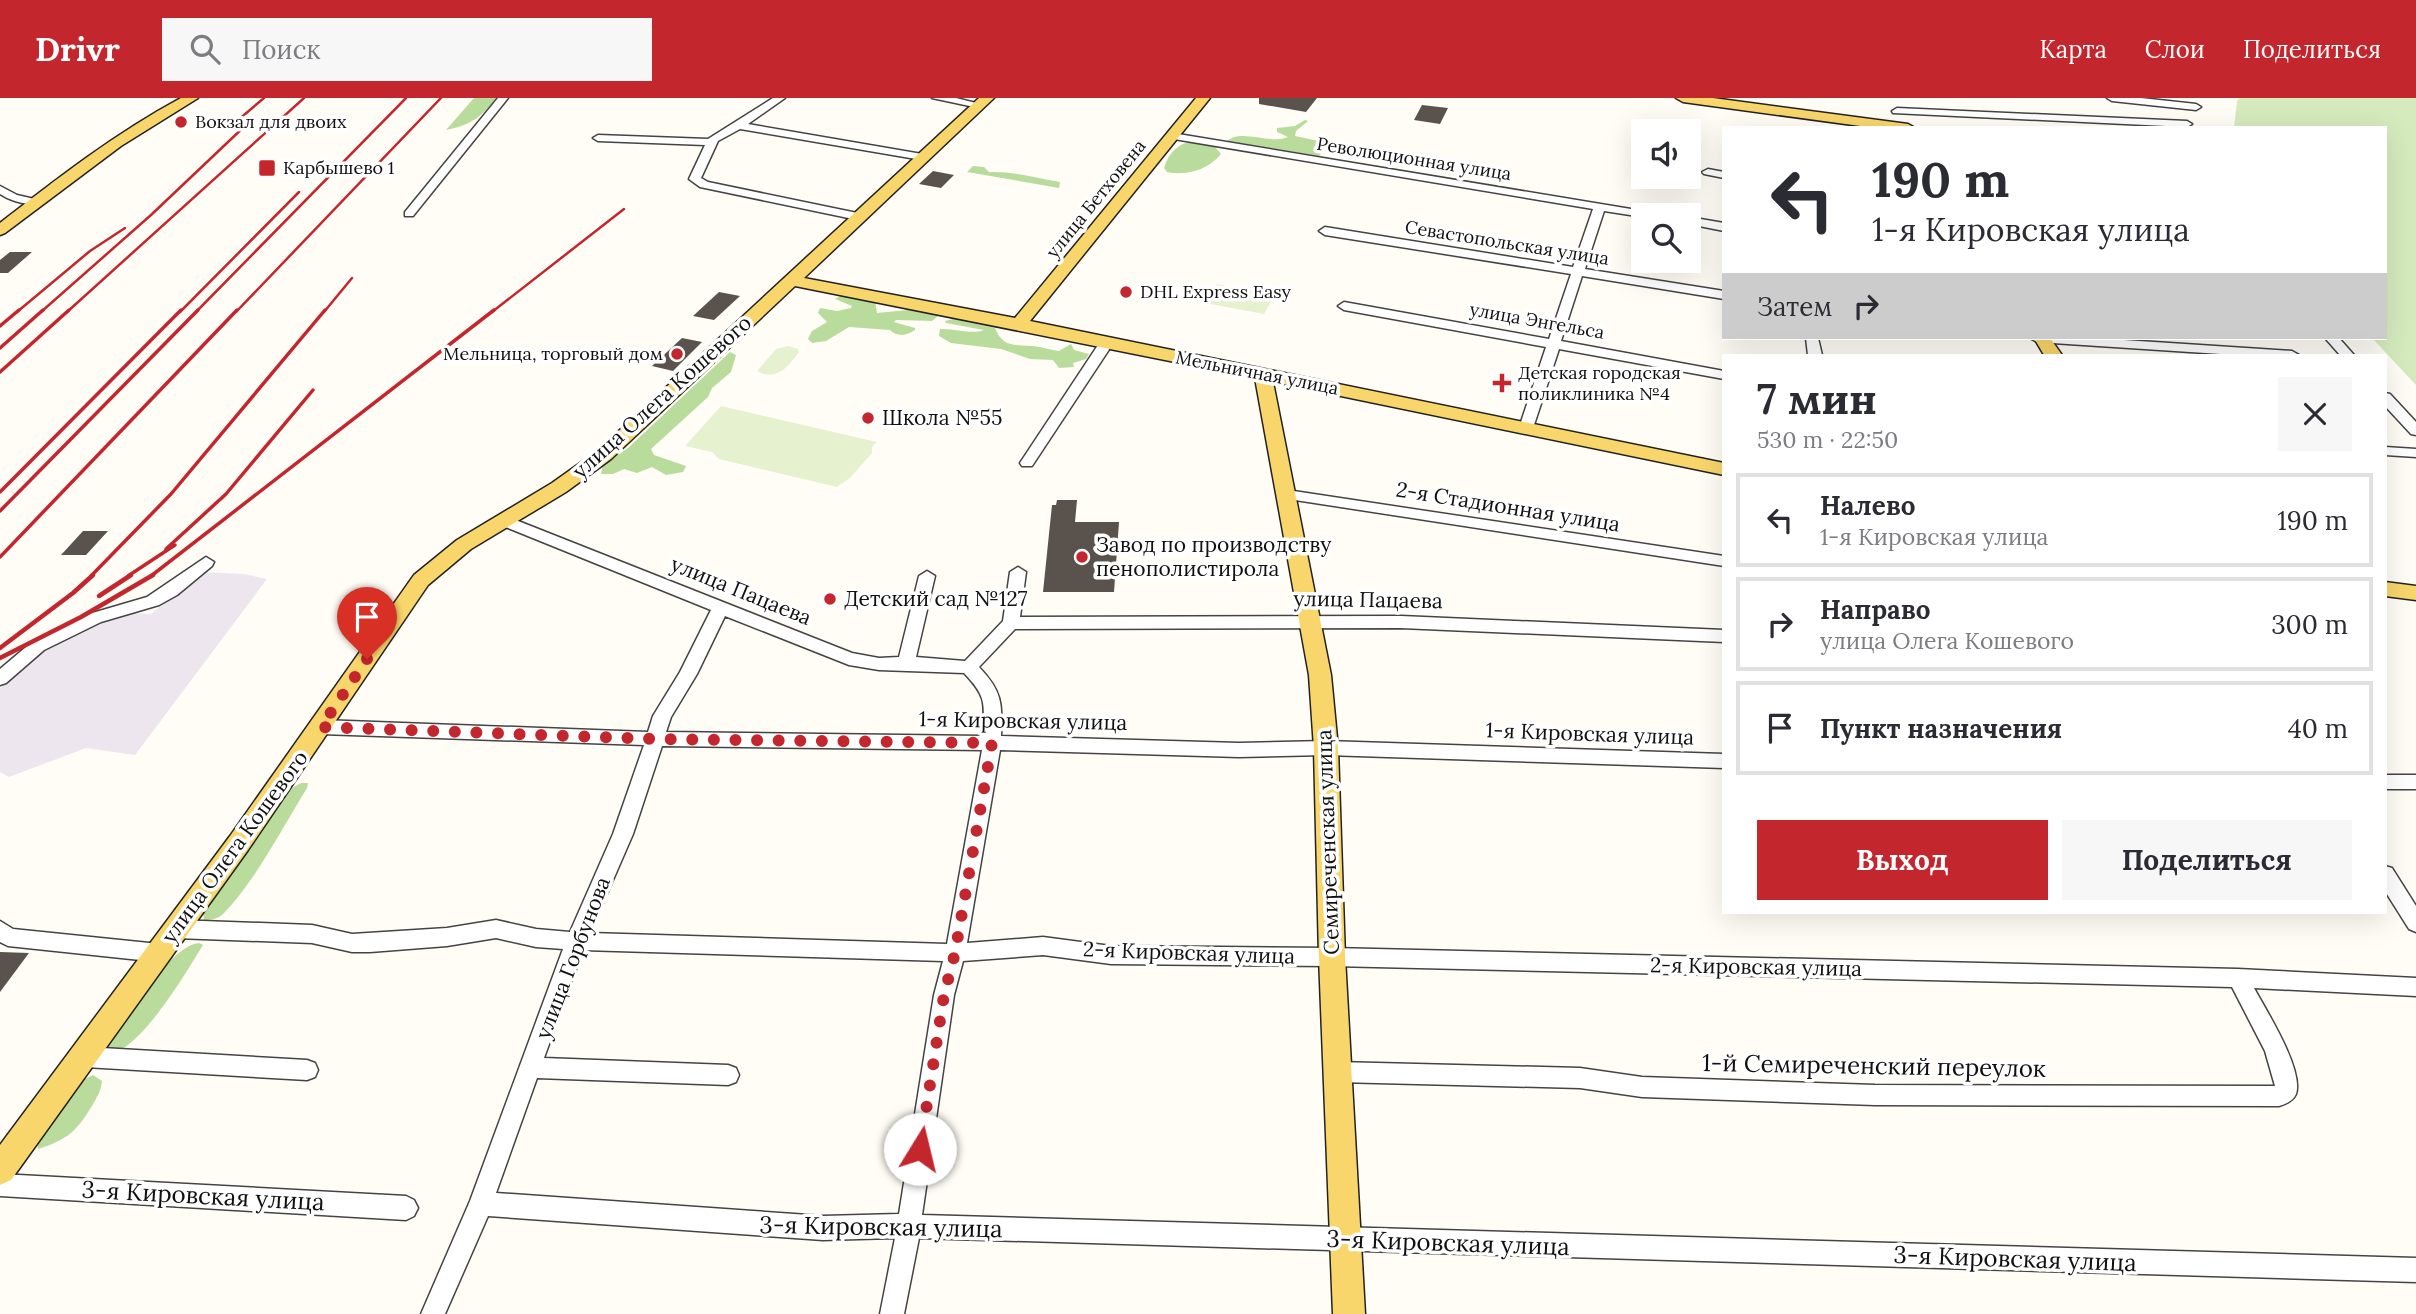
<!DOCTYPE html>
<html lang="ru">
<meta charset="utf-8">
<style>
body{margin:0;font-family:Lora,serif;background:#f7f7f7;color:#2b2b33;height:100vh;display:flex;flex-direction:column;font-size:26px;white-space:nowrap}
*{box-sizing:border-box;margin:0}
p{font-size:23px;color:#7c7c81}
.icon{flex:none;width:38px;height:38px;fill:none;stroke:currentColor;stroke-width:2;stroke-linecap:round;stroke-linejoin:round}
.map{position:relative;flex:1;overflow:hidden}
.panel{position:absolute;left:1722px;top:256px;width:665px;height:560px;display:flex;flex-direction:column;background:#fff;border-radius:0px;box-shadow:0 7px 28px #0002}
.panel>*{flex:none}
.hud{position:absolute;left:1722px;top:28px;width:665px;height:214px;border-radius:0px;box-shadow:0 7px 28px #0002;background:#fff;color:#2b2b33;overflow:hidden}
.controls{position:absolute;left:1631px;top:21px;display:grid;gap:14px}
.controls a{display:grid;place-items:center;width:70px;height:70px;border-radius:0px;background:#fff;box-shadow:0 7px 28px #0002;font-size:35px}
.pin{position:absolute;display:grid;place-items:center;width:60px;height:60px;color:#fff;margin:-72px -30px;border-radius:50% 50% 50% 0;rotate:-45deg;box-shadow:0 0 7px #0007}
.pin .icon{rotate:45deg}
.me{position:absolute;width:77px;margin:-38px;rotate:9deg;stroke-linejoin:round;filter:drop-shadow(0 0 5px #0008)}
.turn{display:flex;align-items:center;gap:24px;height:147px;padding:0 35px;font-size:32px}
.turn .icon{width:91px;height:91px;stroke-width:2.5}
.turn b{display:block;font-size:49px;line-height:60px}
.then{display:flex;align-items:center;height:66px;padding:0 35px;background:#0003;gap:14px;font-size:26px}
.round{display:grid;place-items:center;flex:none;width:74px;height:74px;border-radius:0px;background:#f7f7f7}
.overview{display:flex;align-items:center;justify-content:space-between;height:119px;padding:0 35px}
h1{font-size:42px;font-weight:700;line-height:52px}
.cta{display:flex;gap:14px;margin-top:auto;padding:14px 35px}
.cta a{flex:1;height:80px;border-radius:0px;background:#c4262e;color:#fff;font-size:28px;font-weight:700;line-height:80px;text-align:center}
.cta a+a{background:#f7f7f7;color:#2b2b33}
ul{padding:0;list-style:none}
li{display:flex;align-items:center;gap:21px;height:94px;margin:0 14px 10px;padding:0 21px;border:4px solid #e1e1e2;border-radius:0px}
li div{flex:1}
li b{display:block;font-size:26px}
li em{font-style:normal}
header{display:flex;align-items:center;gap:42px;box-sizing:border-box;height:98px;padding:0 35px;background:#c4262e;color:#fff}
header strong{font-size:33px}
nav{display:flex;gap:38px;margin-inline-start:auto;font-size:24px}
.search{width:490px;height:63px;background:#f7f7f7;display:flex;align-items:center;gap:18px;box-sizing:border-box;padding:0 24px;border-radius:0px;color:#7c7c81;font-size:26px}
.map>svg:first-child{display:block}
.industrial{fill:#eee6ef}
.green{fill:#d5ebbd}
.forest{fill:#b9dc9c}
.pitch{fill:#e6f2cf}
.building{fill:#5a524d}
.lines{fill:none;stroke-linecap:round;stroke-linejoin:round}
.minor-casing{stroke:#444;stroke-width:3}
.major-casing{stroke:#222;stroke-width:3}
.minor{fill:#fff;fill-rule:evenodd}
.major{fill:#f9d66b;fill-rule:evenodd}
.rail-far2{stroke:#c4262e;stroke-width:2.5}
.rail-far1{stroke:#c4262e;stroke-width:3.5}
.rail{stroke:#c4262e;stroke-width:4.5}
.route{stroke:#c4262e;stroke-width:12;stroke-dasharray:0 21.6}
.poi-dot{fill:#c4262e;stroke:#fff;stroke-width:2.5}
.labels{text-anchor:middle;stroke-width:7;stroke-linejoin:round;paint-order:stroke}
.far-poi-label{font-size:18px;fill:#111;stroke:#fff;text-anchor:start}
.far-street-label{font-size:18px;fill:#111;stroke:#fff}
.street-label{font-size:21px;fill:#111;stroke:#fff}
.poi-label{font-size:21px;fill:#111;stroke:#fff;text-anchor:start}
.near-street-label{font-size:24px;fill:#111;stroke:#fff}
</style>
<header>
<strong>Drivr</strong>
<div class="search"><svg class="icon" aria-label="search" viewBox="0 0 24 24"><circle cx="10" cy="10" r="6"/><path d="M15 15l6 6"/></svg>Поиск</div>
<nav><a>Карта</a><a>Слои</a><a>Поделиться</a></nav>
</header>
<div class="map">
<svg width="2416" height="1216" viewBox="0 0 2416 1216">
<rect width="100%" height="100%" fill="#fffdf5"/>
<polygon class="industrial" points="200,474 244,476 267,481 135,657 86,650 9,679 0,674 0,591 6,583 38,555 88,527 131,515 151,516"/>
<polygon class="green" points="2240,0 2416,0 2416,287 2372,240 2385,240 2385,30 2234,30 2237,3"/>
<g class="forest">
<path d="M474 0H496C481 20 470 27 446 32Z"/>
<path d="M1305 22 1308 23 1296 33 1295 38 1328 45 1329 48 1319 58 1227 43C1242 30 1270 47 1288 39L1277 34V30L1295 28Z"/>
<path d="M1195 43 1215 49 1221 56C1208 72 1186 78 1167 74L1164 70C1169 54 1178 45 1195 43Z"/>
<path d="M973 68 984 69 989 74C1014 73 1035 80 1060 84L1059 90 967 74Z"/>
<path d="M842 197 875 203 877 215 908 212 938 218 932 223 896 222 894 224 915 230V232C907 238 897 239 890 232L849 229 826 243 812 245 808 241 812 233 827 224 818 215 820 210 837 213 851 210 852 208 835 201Z"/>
<path d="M953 221 995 230C1002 248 1012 247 1031 248 1039 248 1050 252 1059 253L1071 246 1074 252 1089 256 1086 261 1073 265 1074 269 1059 270 1053 262 1030 261 1001 251 951 245 939 238 940 231C954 230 973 237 984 232L946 225 945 223Z"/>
<polygon points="730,254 736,257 731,274 712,290 708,299 651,351 654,357 686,368 683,374 666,377 652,369 637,375 624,371 613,376 601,376 603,366 628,350"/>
<path d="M301 685H308L307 690C283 729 255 783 224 815 218 821 212 822 204 822L203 814 288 692Z"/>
<path d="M199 845 203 847C187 873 139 955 109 955L105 948C124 922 169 848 199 845Z"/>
<path d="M93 977 102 983C101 993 97 999 92 1008 75 1035 68 1041 38 1051L37 1044 81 983Z"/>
</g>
<g class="pitch">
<polygon points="1217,186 1275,197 1264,216 1205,205"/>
<path d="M788 248 798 251 799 254C788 269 776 284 757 273L776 251Z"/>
<polygon points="721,308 877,344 872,349 872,355 850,380 837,389 719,361 712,354 685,348"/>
</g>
<g class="building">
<polygon points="1259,0 1317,0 1306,14 1259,6"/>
<polygon points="1422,7 1448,10 1440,26 1414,22"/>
<polygon points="933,73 954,77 941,90 919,86"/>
<polygon points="10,154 32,154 8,175 0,175 0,162"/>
<polygon points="719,194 740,198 714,222 693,218"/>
<polygon points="682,240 702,244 673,273 652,268"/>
<polygon points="1057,402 1077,402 1075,424 1119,424 1114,494 1043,494 1052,407 1056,407"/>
<polygon points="83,433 108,433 86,457 61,457"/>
<polygon points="0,854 29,855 0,894"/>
</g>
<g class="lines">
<g class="minor-casing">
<g id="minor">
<polygon points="498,0 508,0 413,118 405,118 405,114"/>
<polygon points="773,0 785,0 748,26 922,56 928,59 922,62 740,31 718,43 701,80 708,84 862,116 862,120 858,122 700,89 689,81 705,47 598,43 593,40 598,37 708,41"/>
<polygon points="932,0 956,0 984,7 979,10"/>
<polygon points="2107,0 2141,0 2196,6 2201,9 2196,12 2112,3"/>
<polygon points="1897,10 2187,23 2192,26 2187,29 1893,15 1892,13"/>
<polygon points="1172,35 1655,115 1657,117 1643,119 1604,113 1585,171 1724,193 1724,201 1582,178 1561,243 1724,273 1724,281 1559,251 1533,330 1531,333 1521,333 1519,330 1546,249 1344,212 1338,208 1344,204 1549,241 1571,176 1325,137 1319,133 1325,129 1573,169 1593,111 1168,40 1168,36"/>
<polygon points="1708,71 1724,74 1724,80 1704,76 1702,74"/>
<path d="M0 88 17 97 43 103C31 110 11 103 0 96Z"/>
<polygon points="1689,119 1724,125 1724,133 1689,126"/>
<polygon points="1107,240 1114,244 1034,365 1032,368 1022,368 1020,365 1102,241"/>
<polygon points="1806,240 1818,240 1822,257 1808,257"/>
<polygon points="2030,240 2093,240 2292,253 2299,257 2236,257 2037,244"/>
<polygon points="2325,240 2339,240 2354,257 2340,257"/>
<polygon points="2385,295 2390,296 2416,324 2416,337 2411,336 2385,308"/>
<polygon points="2385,349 2416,351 2416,359 2385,357"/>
<polygon points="1287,392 1724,458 1724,468 1282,400 1279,397 1282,394"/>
<path d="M503 417 852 555 879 560 899 559 919 478 927 473 935 478 916 559 965 563 1003 523 1010 474 1018 469 1026 474 1020 519 1401 518 1724 532V544L1401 530 1015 531 979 569C1003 594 1002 606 1001 638L1239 645 1326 643 1724 656V670L1326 657 1239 659 1000 652 967 845 1043 839 1111 848 1332 850 2238 871 2416 880V898L2254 890C2266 912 2304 972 2296 996 2293 1003 2286 1006 2279 1008L1875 1007 1642 999 1580 990 1337 984 1329 981 1326 974 1329 967 1337 964 1580 970 1642 979 1875 987 2275 988 2265 953 2232 889 1332 868 1111 866 1043 857 963 863 954 897 922 1117 2416 1160V1184L919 1140 904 1216H880L895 1140 823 1142 488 1118 445 1216H421L470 1103 563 851 536 849 496 840 447 848 370 854H352L312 845 176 840 169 837 166 831 169 825 176 822 312 827 352 836 447 830 496 822 536 831 570 834 613 736 644 647 321 636 315 634 312 629 315 624 321 622 648 634 653 618 680 574 711 512 498 426 495 422ZM725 518 849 567 879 572 964 575C988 600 984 606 983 638L666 634 671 619 697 576ZM662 648 982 652 947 846 590 835 633 736ZM583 852 943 863 934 897 899 1116 823 1118 496 1095 537 980 728 987 736 984 739 977 736 970 728 967 544 960Z"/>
<polygon points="206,459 214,464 212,468 177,497 159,507 101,524 44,552 6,585 0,587 0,571 32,544 89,516 147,499"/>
<rect x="2385" y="677" width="31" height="14"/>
<polygon points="2385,768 2392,770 2416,808 2416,834 2409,831 2385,793"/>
<polygon points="0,823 13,831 159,846 166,849 169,855 166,861 159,864 8,848 0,844"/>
<polygon points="85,949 307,962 315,965 318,972 315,979 307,982 85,969 77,966 74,959 77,952"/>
<polygon points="0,1076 406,1098 414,1102 418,1110 414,1118 406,1122 0,1098"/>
</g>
</g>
<g class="major-casing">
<g id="major">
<path d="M181 0H198L121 48 5 135 0 137V125C58 80 116 35 181 0Z"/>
<polygon points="979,0 994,0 804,180 1015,220 1196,0 1210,0 1030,223 1724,365 1724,377 1273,284 1331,577 1338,650 1345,859 1365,1216 1333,1216 1319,859 1314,650 1309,577 1255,280 795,188 611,361 566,394 471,451 428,487 248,752 11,1082 0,1087 0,1047 230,738 414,477 457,442 552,385 597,353"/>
<polygon points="1676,0 1713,0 1908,26 1915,30 1875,30 1683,4"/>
<polygon points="2034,240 2050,240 2062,257 2044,257"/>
<polygon points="2385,484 2416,488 2416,502 2385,498"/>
</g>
</g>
<use href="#minor" class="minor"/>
<use href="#major" class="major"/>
<g class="rail-far2">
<polyline points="231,28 264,0"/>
<polyline points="17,214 90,153 125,130"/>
<polyline points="41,214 151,117 247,26"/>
<polyline points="67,214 304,0"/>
<polyline points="180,214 299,94"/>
<polyline points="196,214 406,0"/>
<polyline points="236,214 441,0"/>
<polyline points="324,214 352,180"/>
<polyline points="492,214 624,111"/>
</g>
<g class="rail-far1">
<polyline points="0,228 19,212"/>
<polyline points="0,250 43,212"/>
<polyline points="0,274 69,212"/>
<polyline points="0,394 181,212"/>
<polyline points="0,413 198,212"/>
<polyline points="166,451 226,396 313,292"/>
<polyline points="0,459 237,212"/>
<polyline points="91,478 171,396 325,212"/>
<polyline points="128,478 175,447"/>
<polyline points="151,478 494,212"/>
</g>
<g class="rail">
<polyline points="99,498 131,477"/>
<polyline points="0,550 73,495 93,477"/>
<polyline points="0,560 81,519 153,477"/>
</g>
</g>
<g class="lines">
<polyline class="route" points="367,561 321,629 655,641 992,645 955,855 944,897 920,1051"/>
</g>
<g class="poi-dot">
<circle cx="181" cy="24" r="7"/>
<rect x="258" y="61" width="18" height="18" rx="3.5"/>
<circle cx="1126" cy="194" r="7"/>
<circle cx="677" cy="256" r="7"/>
<path d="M1498.5 274.5h7v7h7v7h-7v7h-7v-7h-7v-7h7z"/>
<circle cx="868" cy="320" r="7"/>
<circle cx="1082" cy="459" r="7"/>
<circle cx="830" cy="501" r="7"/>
</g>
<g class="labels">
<g class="far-poi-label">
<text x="195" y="30">Вокзал для двоих</text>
<text x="283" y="76">Карбышево 1</text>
<text x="1140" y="200">DHL Express Easy</text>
<text x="663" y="262" text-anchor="end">Мельница, торговый дом</text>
<text x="1518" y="281">Детская городская<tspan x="1518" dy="21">поликлиника №4</tspan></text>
</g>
<g class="far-street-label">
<text transform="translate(1414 61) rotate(9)" y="6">Революционная улица</text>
<text transform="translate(1096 101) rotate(-51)" y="6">улица Бетховена</text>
<text transform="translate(1507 145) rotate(9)" y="6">Севастопольская улица</text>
<text transform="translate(1537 223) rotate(10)" y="6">улица Энгельса</text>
<text transform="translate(1257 275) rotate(11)" y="6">Мельничная улица</text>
</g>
<g class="street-label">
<text transform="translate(662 299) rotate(-42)" y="7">улица Олега Кошевого</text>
<text transform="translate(1508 409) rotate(9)" y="7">2-я Стадионная улица</text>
<text transform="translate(741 493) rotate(22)" y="7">улица Пацаева</text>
<text transform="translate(1368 502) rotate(1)" y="7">улица Пацаева</text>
<text transform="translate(1023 623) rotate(1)" y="7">1-я Кировская улица</text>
<text transform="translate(1590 636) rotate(2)" y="7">1-я Кировская улица</text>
<text transform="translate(1328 744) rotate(-92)" y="7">Семиреченская улица</text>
<text transform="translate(235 749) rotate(-54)" y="7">улица Олега Кошевого</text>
<text transform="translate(1189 855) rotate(2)" y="7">2-я Кировская улица</text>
<text transform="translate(573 860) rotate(-69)" y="7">улица Горбунова</text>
<text transform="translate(1756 869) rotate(1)" y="7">2-я Кировская улица</text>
</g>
<g class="poi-label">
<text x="882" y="327">Школа №55</text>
<text x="1096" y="454">Завод по производству<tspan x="1096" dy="24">пенополистирола</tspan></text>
<text x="844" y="508">Детский сад №127</text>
</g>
<g class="near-street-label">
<text transform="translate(1874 968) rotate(1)" y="8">1-й Семиреченский переулок</text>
<text transform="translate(203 1098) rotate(3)" y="8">3-я Кировская улица</text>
<text transform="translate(881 1129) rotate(1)" y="8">3-я Кировская улица</text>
<text transform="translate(1448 1145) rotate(2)" y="8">3-я Кировская улица</text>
<text transform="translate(2015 1161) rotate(2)" y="8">3-я Кировская улица</text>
</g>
</g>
</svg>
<div class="controls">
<a><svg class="icon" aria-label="sound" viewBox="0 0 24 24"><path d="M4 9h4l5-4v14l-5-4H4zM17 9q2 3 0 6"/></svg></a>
<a><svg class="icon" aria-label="search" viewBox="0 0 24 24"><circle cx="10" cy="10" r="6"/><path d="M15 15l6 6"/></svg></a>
</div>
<div class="pin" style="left:367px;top:561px;background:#d93025"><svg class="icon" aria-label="arrive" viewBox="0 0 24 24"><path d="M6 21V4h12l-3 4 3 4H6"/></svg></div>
<svg class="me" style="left:920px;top:1051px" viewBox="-20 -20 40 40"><circle r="19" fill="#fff"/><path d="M0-13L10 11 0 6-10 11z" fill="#c4262e"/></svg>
<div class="hud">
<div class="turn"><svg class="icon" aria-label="left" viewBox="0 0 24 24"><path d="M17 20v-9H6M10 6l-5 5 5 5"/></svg><div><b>190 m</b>1-я Кировская улица</div></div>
<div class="then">Затем<svg class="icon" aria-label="right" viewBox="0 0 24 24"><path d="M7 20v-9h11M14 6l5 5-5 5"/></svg></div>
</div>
<section class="panel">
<div class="overview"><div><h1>7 мин</h1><p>530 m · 22:50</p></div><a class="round"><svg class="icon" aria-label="close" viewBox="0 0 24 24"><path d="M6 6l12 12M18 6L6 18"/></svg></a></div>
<ul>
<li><svg class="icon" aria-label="left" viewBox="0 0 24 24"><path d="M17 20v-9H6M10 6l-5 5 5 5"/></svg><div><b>Налево</b><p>1-я Кировская улица</p></div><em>190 m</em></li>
<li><svg class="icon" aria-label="right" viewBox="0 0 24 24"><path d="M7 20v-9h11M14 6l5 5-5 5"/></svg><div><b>Направо</b><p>улица Олега Кошевого</p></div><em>300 m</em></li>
<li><svg class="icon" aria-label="arrive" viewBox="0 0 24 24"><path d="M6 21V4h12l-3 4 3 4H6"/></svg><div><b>Пункт назначения</b></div><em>40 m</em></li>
</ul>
<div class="cta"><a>Выход</a><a>Поделиться</a></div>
</section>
</div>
